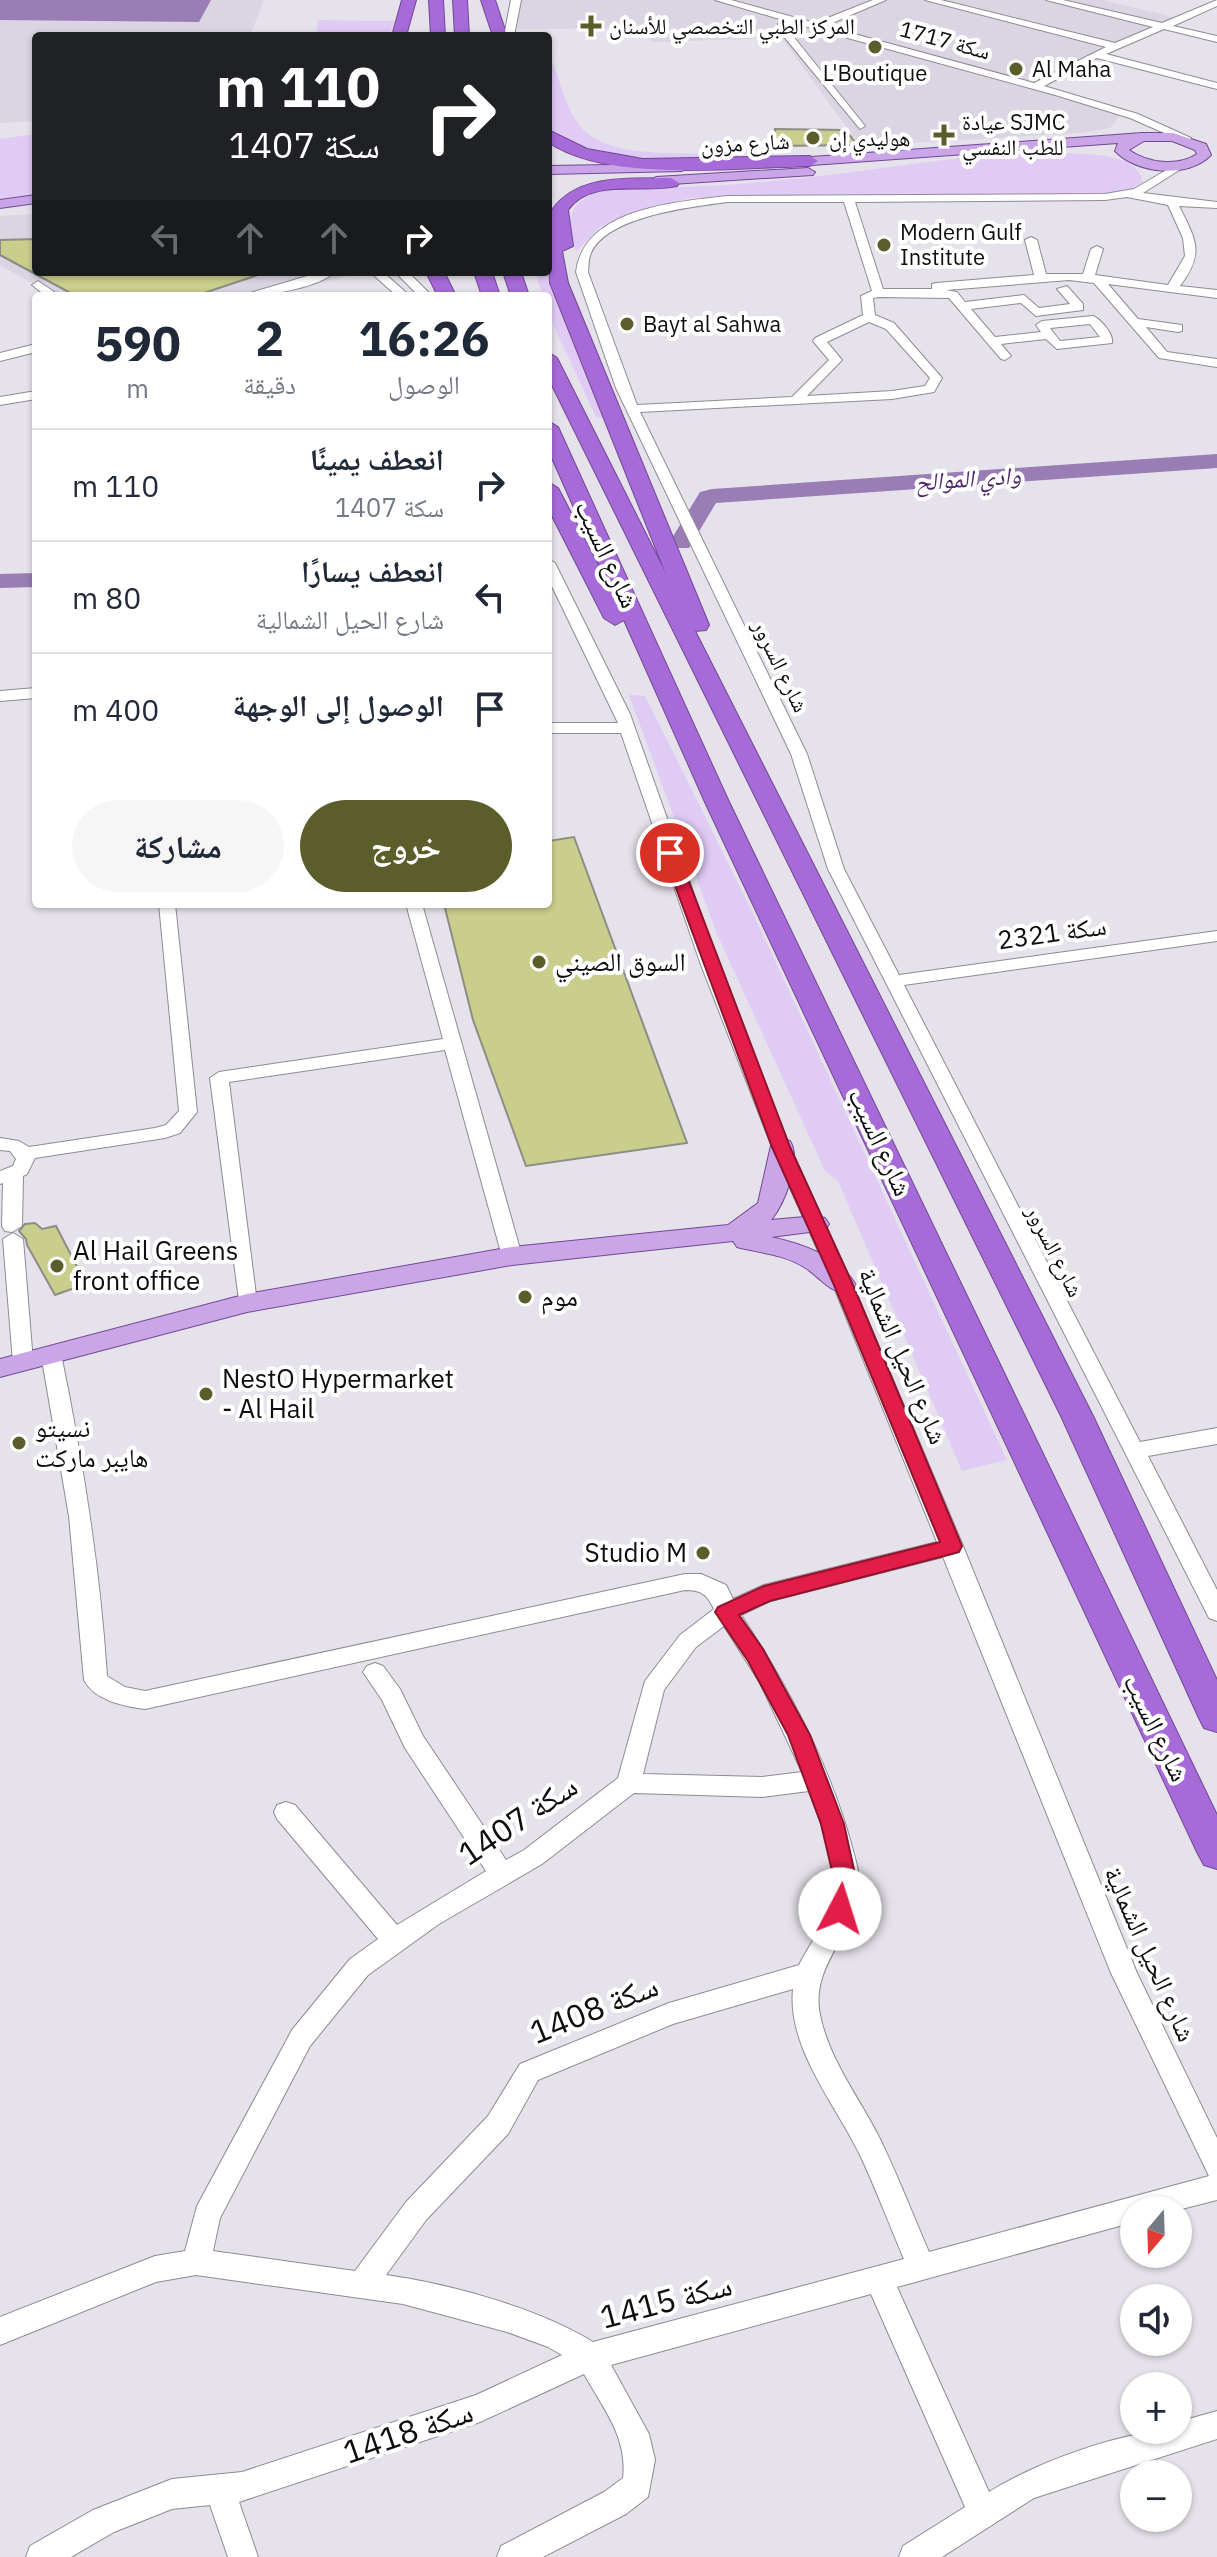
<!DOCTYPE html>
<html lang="ar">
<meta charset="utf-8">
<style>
body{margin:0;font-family:"IBM Plex Sans","Noto Naskh Arabic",sans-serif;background:#f6f6f7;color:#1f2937;direction:rtl;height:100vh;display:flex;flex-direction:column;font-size:30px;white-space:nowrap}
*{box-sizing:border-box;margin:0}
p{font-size:26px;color:#747a83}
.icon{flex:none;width:44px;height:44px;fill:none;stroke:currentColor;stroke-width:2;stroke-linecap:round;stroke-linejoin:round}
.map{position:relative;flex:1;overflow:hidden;direction:ltr}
.side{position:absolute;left:32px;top:292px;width:520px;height:616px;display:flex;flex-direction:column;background:#fff;border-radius:8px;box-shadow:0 2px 6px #0004;direction:rtl}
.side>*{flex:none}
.hud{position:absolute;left:32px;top:32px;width:520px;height:244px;border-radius:8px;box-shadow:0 2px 6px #0004;direction:rtl;background:#202124;color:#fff;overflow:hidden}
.needle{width:52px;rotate:199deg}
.fabs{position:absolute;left:1120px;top:2196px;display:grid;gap:16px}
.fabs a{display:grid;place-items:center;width:72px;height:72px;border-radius:50%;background:#fff;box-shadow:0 2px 6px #0004;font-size:40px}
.pin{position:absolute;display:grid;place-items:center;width:68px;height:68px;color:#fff;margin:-34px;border:4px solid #fff;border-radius:50%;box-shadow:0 2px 8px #0007}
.me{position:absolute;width:88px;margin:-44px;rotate:5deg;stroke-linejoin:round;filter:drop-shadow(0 0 6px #0008)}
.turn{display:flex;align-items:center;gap:28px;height:168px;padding:0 40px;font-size:36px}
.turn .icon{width:104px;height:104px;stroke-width:2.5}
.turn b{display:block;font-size:56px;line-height:68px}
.lanes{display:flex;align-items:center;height:76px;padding:0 40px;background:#0003;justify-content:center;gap:40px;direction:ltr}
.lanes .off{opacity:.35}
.eta{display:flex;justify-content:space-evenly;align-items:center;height:136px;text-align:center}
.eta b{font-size:48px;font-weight:700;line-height:56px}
.button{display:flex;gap:16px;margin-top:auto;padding:16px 40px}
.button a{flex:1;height:92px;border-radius:48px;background:#5b5d2b;color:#fff;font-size:32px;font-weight:700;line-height:92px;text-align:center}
.button a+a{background:#f6f6f7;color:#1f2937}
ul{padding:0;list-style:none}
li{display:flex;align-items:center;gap:24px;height:112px;padding:0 40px;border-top:2px solid #e0e1e3}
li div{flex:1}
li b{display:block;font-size:30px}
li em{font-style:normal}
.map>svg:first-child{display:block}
.built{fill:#dbd4e3}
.green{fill:#e0cbf5}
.water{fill:#997db4}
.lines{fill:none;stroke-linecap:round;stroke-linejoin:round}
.river{fill:#997db4;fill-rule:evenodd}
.building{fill:#cace8d;stroke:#8c8d84;stroke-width:2}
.minor-casing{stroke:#8e8b93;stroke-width:2}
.major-casing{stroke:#714993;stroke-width:2}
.highway-casing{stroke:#714993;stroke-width:2}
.minor{fill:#fff;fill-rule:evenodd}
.major{fill:#caa6e8;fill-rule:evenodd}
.highway{fill:#a76ad9;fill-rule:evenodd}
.route{fill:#e11d48;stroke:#92132f;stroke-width:2}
.poi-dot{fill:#5b5d2b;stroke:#fff;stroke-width:3}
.labels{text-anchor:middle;stroke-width:8;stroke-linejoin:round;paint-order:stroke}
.far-poi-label{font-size:22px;fill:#0e0d10;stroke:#fff;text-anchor:start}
.far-street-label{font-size:22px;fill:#0e0d10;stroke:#fff}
.far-water-label{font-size:24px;font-style:italic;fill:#4f296c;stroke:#fff}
.street-label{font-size:26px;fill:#0e0d10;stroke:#fff}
.poi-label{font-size:26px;fill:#0e0d10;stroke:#fff;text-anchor:start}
.near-street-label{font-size:32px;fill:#0e0d10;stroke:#fff}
</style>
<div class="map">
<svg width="1217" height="2557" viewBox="0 0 1217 2557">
<rect width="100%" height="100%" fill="#e6e2eb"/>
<g class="built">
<polygon points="0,0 264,0 250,36 36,36 36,121 0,123"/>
<polygon points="516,0 1102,0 1182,19 1096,55 1037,86 1121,114 1110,128 1081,133 860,146 782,38 652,42 645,28 518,29"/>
<polygon points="36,214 36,272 362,272 269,296 54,296 0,265 0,216"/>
</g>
<g class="green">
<polygon points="318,20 395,21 389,36 316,36"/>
<path d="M548 53C560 77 564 105 580 126 612 166 707 147 748 157 708 158 565 168 548 124Z"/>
<polygon points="36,134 36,194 0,199 0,139"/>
<path d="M1069 153C1092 155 1137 153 1143 182L1130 189 1109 194H828L692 198 664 204 601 226 576 252C570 228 563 209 590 195 617 181 657 188 686 187 715 186 743 184 772 181 871 173 969 150 1069 153Z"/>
<path d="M535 272H547C562 322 591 367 606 418L596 417 553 324 548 310V296H543Z"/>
<polygon points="629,695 645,696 752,911 1007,1460 962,1471 838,1181 825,1171 717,934"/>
</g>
<polygon class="water" points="0,0 211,0 199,22 0,20"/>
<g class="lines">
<g class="river">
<polygon points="1217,454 1217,468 716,503 689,548 673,548 669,543 700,492 712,489"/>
<polygon points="36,573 36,587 0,588 0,574"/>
</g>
</g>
<g class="building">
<polygon points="775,129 846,130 857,145 773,146"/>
<polygon points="36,239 36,272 258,272 258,275 195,296 76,296 0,255 0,240"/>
<polygon points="574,837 687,1143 526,1166 473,1020 444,904 548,904 548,841"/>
<polygon points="35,1223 42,1229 56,1226 86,1284 55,1295 27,1245 26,1239 19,1231 25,1224"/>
</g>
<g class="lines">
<g class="minor-casing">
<g id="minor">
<polygon points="511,0 521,0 514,36 504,36"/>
<polygon points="715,0 731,0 815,23 873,0 886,0 825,26 1034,83 1106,47 925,0 941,0 1115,43 1153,27 1046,0 1063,0 1162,23 1217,0 1217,6 1173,26 1217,36 1217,42 1164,29 1106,54 1217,83 1217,89 1097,58 1044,86 1138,114 1191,138 1191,142 1187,143 1130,118 1052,94 793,23 788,25 789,31 865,126 860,129 781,33 778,24 783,20"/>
<path d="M1180 162 1185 165 1184 167 1143 193 1217 202V208L1179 206C1196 240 1205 253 1180 286L1217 290V298L1108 284 1138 319 1182 325V331L1178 332 1146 327 1167 352 1217 359V367L1159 358 1094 283 1069 280 946 290 957 292 965 302 1024 295 1039 308 1070 304 1057 289 1067 286 1083 304V310L1036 316 1021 303 971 309 995 337 1041 332 1036 325 1042 321 1093 316C1101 319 1114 335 1112 343L1057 349 1046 339 1001 344 1011 356 1005 360 1001 359 949 298 879 297 873 298 875 315 894 323 942 378 934 392 892 399 640 412 807 754 844 869 899 975 1217 931V941L904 985 1140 1442 1217 1428V1444L1148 1456 1217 1590V1621L1209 1618 1206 1612 828 869 791 754 616 388 576 272C584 208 676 202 727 196L1105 194 1134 189ZM1127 197 1168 205 1183 238 1185 256 1168 285 1095 275 1103 249 1097 246 1091 249 1083 274H1046L1037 240 1031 237 1025 240 1034 275 936 283 932 284V289H883L855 202 1105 200ZM727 202H844L872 291 861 296 863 315 815 338 813 341 829 360 792 397 637 405 588 272C589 266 588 259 591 253 607 216 691 207 727 202ZM869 322 886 329 930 378 925 386 892 391 807 396 842 360 827 342ZM1090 324 1100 337 1060 341 1050 328Z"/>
<path d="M321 272H335C316 289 265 296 240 296Z"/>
<polygon points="370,272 383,272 410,296 397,296"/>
<polygon points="395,272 408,272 432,296 419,296"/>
<polygon points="38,281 60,296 46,296 32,285"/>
<polygon points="36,344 36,352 0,361 0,353"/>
<polygon points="36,391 36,399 0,405 0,397"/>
<path d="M548 559 555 563 630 714 719 965 790 1147 853 1285 963 1546 1137 1973 1217 2138V2200L1178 2210H1134V2222L897 2287 989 2492C1035 2463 1123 2430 1178 2430V2422L1217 2411V2439L1034 2498 942 2557H899L903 2546 965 2507 871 2294 611 2365 649 2434 655 2460 648 2497 626 2514 543 2557H497L501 2546 604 2492 623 2478C628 2438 603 2408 584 2374L480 2422 239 2502 258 2557H228L210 2505 172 2509 114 2532 71 2557H26L30 2546 93 2510 172 2479 242 2472 476 2395 562 2355 548 2347 507 2332 403 2304 196 2275 156 2282 0 2345V2317L155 2256 185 2251 197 2206 292 2030 350 1959 378 1939 277 1819 274 1812 277 1805 286 1802 295 1805 397 1925 486 1871 405 1748 382 1700 363 1672 367 1666 375 1663 383 1666 400 1689 423 1736 506 1860 524 1850 618 1778 645 1681 680 1635 714 1609C707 1594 701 1590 685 1590L145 1709C124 1706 95 1701 84 1680L69 1516 41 1354 44 1349H58L61 1354C83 1461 100 1568 107 1676L125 1687 145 1691 685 1574H701L726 1585 733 1599 764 1585 937 1542 833 1285 772 1147 701 965 621 733H548V723H618L548 578ZM943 1557 1111 1973 1209 2176 929 2252C912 2213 897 2173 878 2135 858 2096 829 2059 820 2015 810 1966 853 1937 859 1891 861 1876 855 1858 851 1843 828 1761 788 1686 741 1615L770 1601ZM724 1626 760 1683 802 1772 762 1777 643 1774 664 1690 696 1647ZM809 1791C821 1823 842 1870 831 1905 824 1926 809 1945 799 1965L669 2003 520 2064 488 2116 406 2202 355 2271 213 2251 220 2218 310 2046 368 1975 439 1924 542 1864 634 1793 762 1797ZM793 1989C787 2048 836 2105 860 2155 876 2189 889 2224 904 2259L593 2342C538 2308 450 2284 386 2275L426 2220 508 2134 538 2080 673 2024Z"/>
<polygon points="36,688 36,698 0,701 0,691"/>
<polygon points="159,904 175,904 197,1112 180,1133 165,1138 35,1158 27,1174 23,1176 22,1226 12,1232 5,1231 2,1226 3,1183 0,1184 0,1171 13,1166 16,1159 10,1151 0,1150 0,1138 19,1141 29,1147 155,1128 166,1125 179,1111"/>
<polygon points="406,904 422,904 522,1256 512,1263 502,1256 445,1050 229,1082 257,1303 254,1308 240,1308 210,1078 219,1072 443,1039"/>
<polygon points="13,1233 23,1239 33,1362 30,1367 16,1367 13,1362 3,1239"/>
</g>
</g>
<g class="major-casing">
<g id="major">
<path d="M1142 133H1173L1206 144 1211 155C1188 179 1137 174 1115 151L1118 143 784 167 777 163 784 159ZM1144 141H1172L1195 150 1197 154C1177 167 1148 163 1129 150Z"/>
<polygon points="677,164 684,168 682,171 548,174 548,166"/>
<polygon points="808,168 815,172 813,175 656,185 649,181 656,177"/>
<polygon points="36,195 36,203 0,208 0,200"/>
<path d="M781 1139 790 1141C802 1160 784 1205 771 1220L816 1216 825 1218 829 1224 825 1230 771 1237C803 1244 838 1256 856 1285L852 1291C831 1297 821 1277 804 1267 783 1254 760 1253 737 1247L733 1241 512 1265 247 1312 0 1377V1359L247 1294 512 1247 728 1225 758 1203 772 1141Z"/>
</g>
</g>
<g class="highway-casing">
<g id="highway">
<polygon points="402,0 416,0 406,36 392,36"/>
<polygon points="429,0 443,0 445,36 431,36"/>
<polygon points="453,0 467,0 469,36 455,36"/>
<polygon points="481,0 495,0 507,36 493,36"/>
<path d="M548 130 587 149 643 159 810 156 818 161 810 166C738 167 609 184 548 142Z"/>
<path d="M671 178 679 183 677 186C643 194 592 177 568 210L573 246 562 251 568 283 709 625 706 630 695 631 1093 1416 1217 1680V1732L1204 1728 1199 1718 1061 1416 548 377V352L557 358 666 574 550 283 548 216 552 217V210C578 173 630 179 671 178Z"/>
<polygon points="426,272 444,272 456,296 438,296"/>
<polygon points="474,272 492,272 500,296 482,296"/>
<polygon points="503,272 521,272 529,296 511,296"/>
<polygon points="548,421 558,427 729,802 1217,1815 1217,1869 1204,1865 1198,1854 705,802 624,620 615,625 604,618 548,508 548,482 558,488 607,582 548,449"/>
</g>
</g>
<use href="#minor" class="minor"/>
<use href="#major" class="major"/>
<use href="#highway" class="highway"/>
</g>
<polygon class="route" points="670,848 678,853 790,1147 853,1285 962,1546 959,1552 952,1554 770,1601 739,1615 763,1649 810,1735 844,1824 858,1888 848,1916 840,1919 832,1916 829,1909 836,1888 821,1824 788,1735 748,1661 715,1612 718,1607 764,1586 940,1542 834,1285 772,1147 663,853"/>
<g class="poi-dot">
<path d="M587 14h8v8h8v8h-8v8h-8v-8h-8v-8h8z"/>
<circle cx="875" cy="47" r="8"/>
<circle cx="1016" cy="69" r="8"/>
<path d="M940 123h8v8h8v8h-8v8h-8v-8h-8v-8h8z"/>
<circle cx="813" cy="138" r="8"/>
<circle cx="884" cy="245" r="8"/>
<circle cx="627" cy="324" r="8"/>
<circle cx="539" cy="962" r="8"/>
<circle cx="57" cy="1266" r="8"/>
<circle cx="525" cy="1297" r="8"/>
<circle cx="206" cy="1394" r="8"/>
<circle cx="19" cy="1443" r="8"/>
<circle cx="703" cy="1553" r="8"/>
</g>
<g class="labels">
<g class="far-poi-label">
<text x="609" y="34">المركز الطبي التخصصي للأسنان</text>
<text x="1032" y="77">Al Maha</text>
<text x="875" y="81" text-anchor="middle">L'Boutique</text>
<text x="962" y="130">عيادة SJMC<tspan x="962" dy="25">للطب النفسي</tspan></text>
<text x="829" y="146">هوليدي إن</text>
<text x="900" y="240">Modern Gulf<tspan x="900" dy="25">Institute</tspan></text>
<text x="643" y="332">Bayt al Sahwa</text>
</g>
<g class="far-street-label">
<text transform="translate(945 40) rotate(15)" y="8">سكة 1717</text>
<text transform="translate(745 143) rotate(-3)" y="8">شارع مزون</text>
<text transform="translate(781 666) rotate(64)" y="8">شارع السرور</text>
<text transform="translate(1055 1251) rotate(63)" y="8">شارع السرور</text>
</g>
<g class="far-water-label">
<text transform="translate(968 479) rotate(-4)" y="8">وادي الموالح</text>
</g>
<g class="street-label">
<text transform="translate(607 554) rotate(65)" y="9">شارع السيب</text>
<text transform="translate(1052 933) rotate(-8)" y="9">سكة 2321</text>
<text transform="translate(880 1142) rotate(65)" y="9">شارع السيب</text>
<text transform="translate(903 1356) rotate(67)" y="9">شارع الحيل الشمالية</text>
<text transform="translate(1156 1728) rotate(64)" y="9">شارع السيب</text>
<text transform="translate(1150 1954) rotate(66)" y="9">شارع الحيل الشمالية</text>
</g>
<g class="poi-label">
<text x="555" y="971">السوق الصيني</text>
<text x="73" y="1260">Al Hail Greens<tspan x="73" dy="30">front office</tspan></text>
<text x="541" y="1306">موم</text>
<text x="222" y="1388">NestO Hypermarket<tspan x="222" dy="30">- Al Hail</tspan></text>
<text x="35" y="1437">نسيتو<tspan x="35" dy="30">هايبر ماركت</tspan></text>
<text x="687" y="1562" text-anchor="end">Studio M</text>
</g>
<g class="near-street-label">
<text transform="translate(518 1820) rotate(-34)" y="11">سكة 1407</text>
<text transform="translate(594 2009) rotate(-22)" y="11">سكة 1408</text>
<text transform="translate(666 2301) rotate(-15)" y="11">سكة 1415</text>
<text transform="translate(408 2432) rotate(-19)" y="11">سكة 1418</text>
</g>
</g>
</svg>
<div class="fabs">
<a><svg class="needle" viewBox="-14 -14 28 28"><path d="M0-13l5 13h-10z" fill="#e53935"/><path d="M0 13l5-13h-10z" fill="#747a83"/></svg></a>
<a><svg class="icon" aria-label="sound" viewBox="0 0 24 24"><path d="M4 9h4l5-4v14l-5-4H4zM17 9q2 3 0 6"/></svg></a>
<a>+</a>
<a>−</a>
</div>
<div class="pin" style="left:670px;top:853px;background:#d93025"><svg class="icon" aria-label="arrive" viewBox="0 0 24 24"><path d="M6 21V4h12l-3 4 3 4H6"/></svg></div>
<svg class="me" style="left:840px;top:1909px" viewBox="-20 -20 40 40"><circle r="19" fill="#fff"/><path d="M0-13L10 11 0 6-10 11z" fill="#e11d48"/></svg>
<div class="hud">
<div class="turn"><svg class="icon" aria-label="right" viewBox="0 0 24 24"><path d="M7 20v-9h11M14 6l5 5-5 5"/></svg><div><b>110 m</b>سكة 1407</div></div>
<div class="lanes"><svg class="icon off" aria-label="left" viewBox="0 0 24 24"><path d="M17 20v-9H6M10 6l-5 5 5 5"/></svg><svg class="icon off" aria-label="ahead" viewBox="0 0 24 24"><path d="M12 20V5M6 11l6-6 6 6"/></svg><svg class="icon off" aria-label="ahead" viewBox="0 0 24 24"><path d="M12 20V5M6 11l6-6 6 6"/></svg><svg class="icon" aria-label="right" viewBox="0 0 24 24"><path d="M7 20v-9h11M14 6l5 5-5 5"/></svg></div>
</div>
<section class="side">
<div class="eta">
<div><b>16:26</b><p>الوصول</p></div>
<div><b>2</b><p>دقيقة</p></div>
<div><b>590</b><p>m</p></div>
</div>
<ul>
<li><svg class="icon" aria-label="right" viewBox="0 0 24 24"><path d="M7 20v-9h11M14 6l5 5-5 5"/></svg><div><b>انعطف يمينًا</b><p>سكة 1407</p></div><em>110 m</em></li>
<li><svg class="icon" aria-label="left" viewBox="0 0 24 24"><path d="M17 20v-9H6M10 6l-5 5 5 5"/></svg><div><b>انعطف يسارًا</b><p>شارع الحيل الشمالية</p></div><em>80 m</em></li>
<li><svg class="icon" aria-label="arrive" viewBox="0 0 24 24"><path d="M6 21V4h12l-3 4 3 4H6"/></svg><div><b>الوصول إلى الوجهة</b></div><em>400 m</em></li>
</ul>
<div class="button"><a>خروج</a><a>مشاركة</a></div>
</section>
</div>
